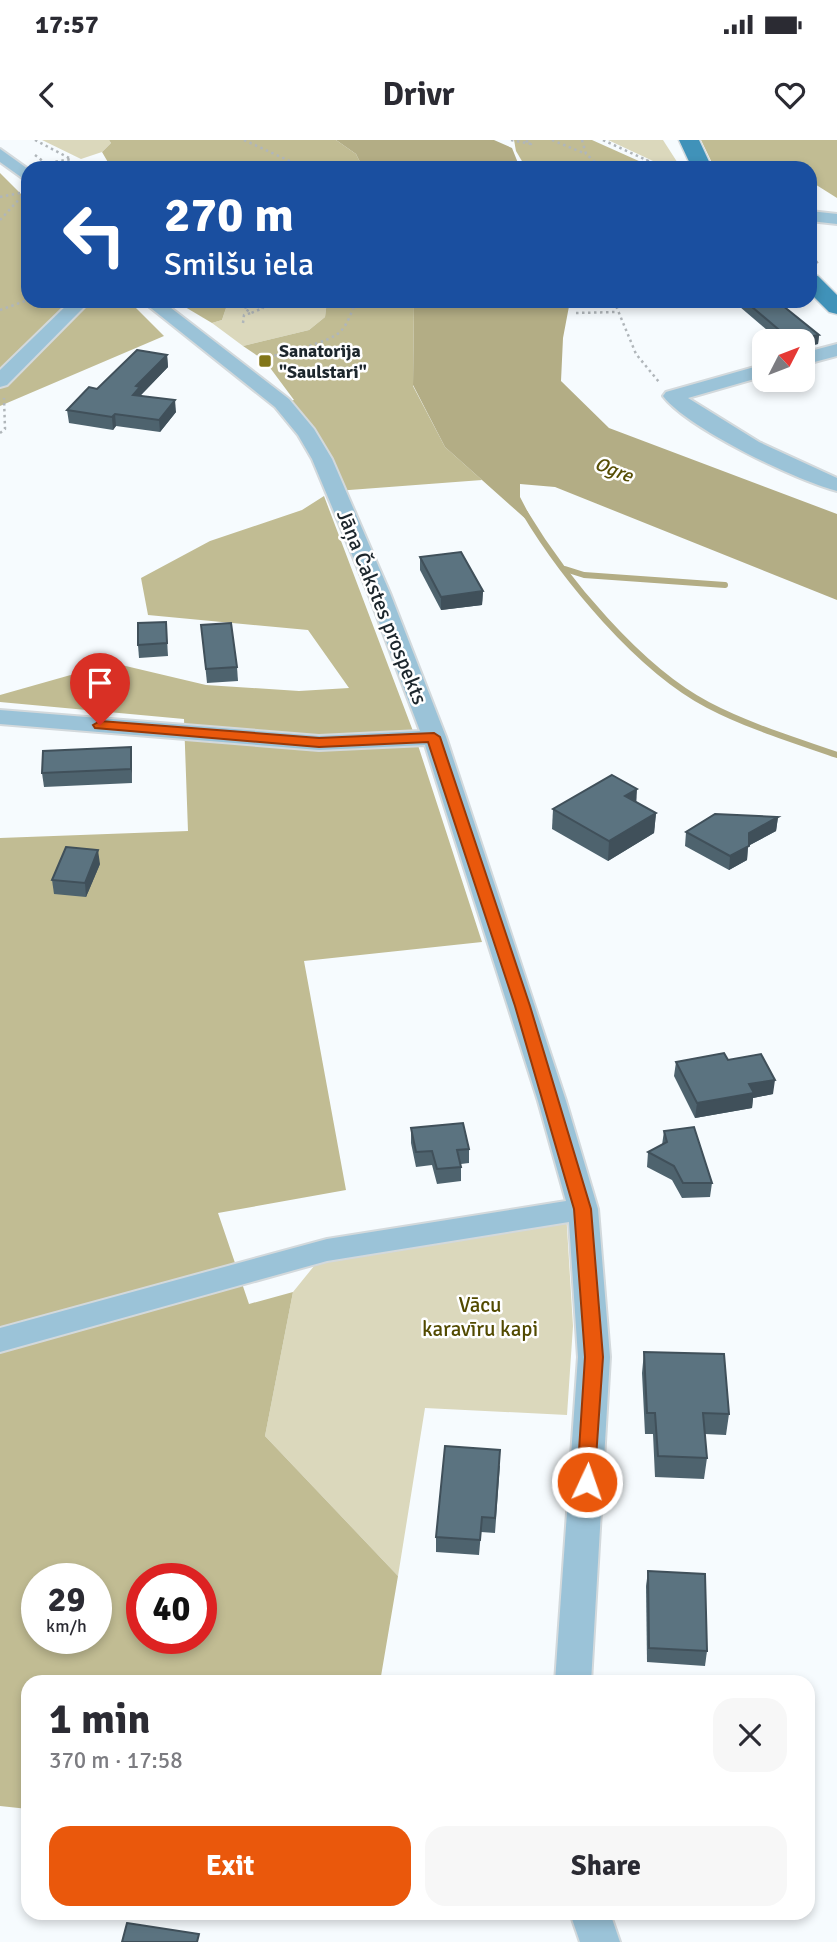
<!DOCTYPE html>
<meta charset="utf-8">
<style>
body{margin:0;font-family:Signika,sans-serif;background:#f7f7f7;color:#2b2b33;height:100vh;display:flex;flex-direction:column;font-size:26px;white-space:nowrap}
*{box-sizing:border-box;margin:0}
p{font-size:23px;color:#7c7c81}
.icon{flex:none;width:38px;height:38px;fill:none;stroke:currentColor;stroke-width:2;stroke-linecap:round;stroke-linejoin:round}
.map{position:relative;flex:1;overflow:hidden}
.details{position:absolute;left:21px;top:1535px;width:794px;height:245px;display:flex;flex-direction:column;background:#fff;border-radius:21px;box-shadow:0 4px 10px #0003}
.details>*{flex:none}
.top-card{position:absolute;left:21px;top:21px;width:796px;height:147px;border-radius:21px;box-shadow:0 4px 10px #0003;background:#1a4fa0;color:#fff;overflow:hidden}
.needle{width:46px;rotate:48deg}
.controls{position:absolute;left:752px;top:189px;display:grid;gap:14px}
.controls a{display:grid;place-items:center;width:63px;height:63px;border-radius:14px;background:#fff;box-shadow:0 4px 10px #0003;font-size:35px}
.speed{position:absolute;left:21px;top:1423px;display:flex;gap:14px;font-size:35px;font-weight:700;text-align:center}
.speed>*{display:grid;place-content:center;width:91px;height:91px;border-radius:50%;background:#fff;box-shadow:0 4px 10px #0003;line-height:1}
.speed small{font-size:18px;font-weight:400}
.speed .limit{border:10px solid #d22;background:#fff;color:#111}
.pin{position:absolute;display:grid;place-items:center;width:60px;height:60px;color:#fff;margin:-72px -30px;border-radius:50% 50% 50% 0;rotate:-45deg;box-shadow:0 0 7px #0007}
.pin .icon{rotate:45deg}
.me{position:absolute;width:77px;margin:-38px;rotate:3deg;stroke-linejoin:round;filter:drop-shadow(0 0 5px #0008)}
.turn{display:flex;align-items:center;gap:24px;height:147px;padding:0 28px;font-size:32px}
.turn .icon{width:91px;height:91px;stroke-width:2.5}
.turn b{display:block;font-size:49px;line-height:60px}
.round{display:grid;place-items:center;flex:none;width:74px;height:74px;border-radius:21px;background:#f7f7f7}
.headline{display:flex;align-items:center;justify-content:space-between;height:119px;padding:0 28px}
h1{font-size:42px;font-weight:700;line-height:52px}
.primary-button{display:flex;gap:14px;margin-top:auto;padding:14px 28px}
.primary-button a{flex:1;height:80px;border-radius:21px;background:#ea580c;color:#fff;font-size:28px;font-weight:700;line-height:80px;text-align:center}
.primary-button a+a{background:#f7f7f7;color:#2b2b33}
.status{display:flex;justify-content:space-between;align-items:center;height:49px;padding:0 35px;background:#fff;direction:ltr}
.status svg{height:19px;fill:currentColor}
header{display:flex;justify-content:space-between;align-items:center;height:91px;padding:0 28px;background:#fff;font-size:32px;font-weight:700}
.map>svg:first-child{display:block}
.green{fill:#dbd8bc}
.forest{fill:#c1bc93;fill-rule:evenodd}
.water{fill:#b3ad85}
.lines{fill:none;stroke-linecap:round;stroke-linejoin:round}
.stream{stroke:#b3ad85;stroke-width:6}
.minor-casing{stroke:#d3d9dc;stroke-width:4}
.major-casing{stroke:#d3d9dc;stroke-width:3}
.path{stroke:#b0b6ba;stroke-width:2.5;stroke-dasharray:2.5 3.5;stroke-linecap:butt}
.minor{fill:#9bc3d8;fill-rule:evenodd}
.major{fill:#4092b9;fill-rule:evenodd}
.wall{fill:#4e636e}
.shaded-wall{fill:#40505a}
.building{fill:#5b7380;stroke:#40505a;stroke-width:2}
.route{fill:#ea580c;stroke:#983908;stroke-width:2}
.poi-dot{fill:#827619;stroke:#fff;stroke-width:2.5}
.labels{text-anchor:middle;stroke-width:5;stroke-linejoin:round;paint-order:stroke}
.far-poi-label{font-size:18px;font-weight:bold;fill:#1c262c;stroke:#fff;text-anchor:start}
.far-water-label{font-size:19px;font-style:italic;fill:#564d04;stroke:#fff}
.street-label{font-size:21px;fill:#1c262c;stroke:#fff}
.park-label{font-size:21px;fill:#524a00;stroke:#fff}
</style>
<div class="status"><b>17:57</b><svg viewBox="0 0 49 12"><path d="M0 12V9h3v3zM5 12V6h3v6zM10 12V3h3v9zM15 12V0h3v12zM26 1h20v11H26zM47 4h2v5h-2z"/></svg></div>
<header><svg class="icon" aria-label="back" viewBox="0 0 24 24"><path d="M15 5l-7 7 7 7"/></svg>Drivr<svg class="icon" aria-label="heart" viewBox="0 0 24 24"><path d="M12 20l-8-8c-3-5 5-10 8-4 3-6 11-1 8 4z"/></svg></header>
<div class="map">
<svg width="837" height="1802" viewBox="0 0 837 1802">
<rect width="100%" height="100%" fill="#f6fbfe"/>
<g class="green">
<polygon points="42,0 109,0 111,3 102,12 81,19"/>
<polygon points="608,0 663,0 681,28 668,28"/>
<polygon points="222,161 327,161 325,177 309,190 243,206 212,183 222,180 226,168"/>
<polygon points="566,1071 573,1186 567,1275 425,1268 398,1436 265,1296 293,1152 327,1110"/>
</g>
<g class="forest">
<polygon points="109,0 336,0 356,14 363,28 87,28 109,24 102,12 111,3"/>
<polygon points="514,0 592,0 650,26 526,28 516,11"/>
<polygon points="701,0 837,0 837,58 810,41 810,28 726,28 713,25"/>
<polygon points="0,33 28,61 28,161 129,161 164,196 0,266"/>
<polygon points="175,161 222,161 226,168 222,180 212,183"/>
<polygon points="327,161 414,161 413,246 445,307 482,340 336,351 282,263 294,260 265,221 243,206 309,190 325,177"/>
<path d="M324 356 416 599 482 802 304 821 346 1050 218 1073 249 1164 293 1152 265 1296 398 1436 380 1542H28V1669L0 1666V698L188 691 184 579 0 562V555L113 523 206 545 299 551 349 548 308 490 148 475 141 438 210 401 302 370ZM37 1438H96V1498H37ZM142 1438H201V1498H142Z"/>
</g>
<g class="water">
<polygon points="336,0 494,0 512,8 520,28 363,28 356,14"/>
<polygon points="414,161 570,161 563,198 561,241 609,288 837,374 837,460 555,347 520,344 520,357 532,380 528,381 445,307 413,245"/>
</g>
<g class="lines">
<g class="stream">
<path d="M525 373C564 438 639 529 708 565 748 586 794 600 837 615"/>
<polyline points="565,429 584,435 725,445"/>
</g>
<g class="minor-casing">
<g id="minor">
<polygon points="0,9 28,29 28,42 0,22"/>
<polygon points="810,71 837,74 837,84 810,81"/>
<polygon points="71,161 90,161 7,245 0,247 0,230"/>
<polygon points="142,161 162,161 289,259 314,289 332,319 390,453 446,597 566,961 598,1069 610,1217 591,1542 555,1542 578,1217 569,1082 327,1121 0,1212 0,1188 327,1099 566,1061 538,961 425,605 319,610 0,584 0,570 319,596 420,591 368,453 312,319 298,295 275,267"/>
<polygon points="837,204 837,216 803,225 803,213"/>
<path d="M765 224V236L688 258 759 302 837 338V351C797 341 687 288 663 256L666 252Z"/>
<polygon points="570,1773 610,1773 620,1802 580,1802"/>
</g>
</g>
<g class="major-casing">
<g id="major">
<polygon points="679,0 699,0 712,28 692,28"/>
<polygon points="810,134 818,136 837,155 837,174 829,172 810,153"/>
</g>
</g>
<g class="path">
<polyline points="35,0 71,19 48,23"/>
<polyline points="244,0 305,28"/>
<polyline points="511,0 531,4 525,0"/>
<polyline points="552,0 586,14"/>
<polyline points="582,0 586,14 602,28"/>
<polyline points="603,0 664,28"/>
<polyline points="35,15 52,28"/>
<polyline points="630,28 647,20"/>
<polyline points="0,57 20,53"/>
<polyline points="0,80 24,54"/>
<polyline points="810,111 818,124"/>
<polyline points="614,161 636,214 659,242"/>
<polygon points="256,164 263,168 251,173 244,168"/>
<polyline points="313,166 355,163"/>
<polyline points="0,170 28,160"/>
<polyline points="576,173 617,172"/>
<polyline points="243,183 244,175 251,173"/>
<path d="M263 219C281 213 330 203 341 191 348 183 352 171 356 161"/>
<polyline points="0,293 5,289 4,258"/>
</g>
<use href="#minor" class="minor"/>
<use href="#major" class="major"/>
</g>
<g class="wall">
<polygon points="733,161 777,161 819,195 818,204 803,207 803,201 780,201"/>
<polygon points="167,215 168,227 141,255 176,272 160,292 116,286 113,290 69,283 67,270 97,249"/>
<polygon points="420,417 483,451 482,465 441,470 420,430"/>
<polygon points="166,482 168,516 139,518 138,505"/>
<polygon points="201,485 237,527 238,541 207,543"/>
<polygon points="131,607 132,643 44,647 42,633"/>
<polygon points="636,662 656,673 654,693 608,721 552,689 553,669"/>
<polygon points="778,677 776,691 748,706 747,720 729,730 685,706 686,692"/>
<polygon points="100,724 86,757 54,754 52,740"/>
<polygon points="728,920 773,954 753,958 752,968 695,978 674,936 676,922"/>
<polygon points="411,988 469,1009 469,1023 461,1024 461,1041 437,1044 432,1025 416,1027 411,1003"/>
<polygon points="664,991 712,1043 710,1057 682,1058 672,1040 647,1027 648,1012 662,1005"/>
<polygon points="644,1212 729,1274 726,1295 705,1294 707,1318 704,1339 655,1337 653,1294 645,1294 642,1233"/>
<polygon points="500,1325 495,1393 481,1392 479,1415 436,1412 436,1397"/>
<polygon points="648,1431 707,1511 705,1526 647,1522 646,1446"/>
</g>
<g class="shaded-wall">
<polygon points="819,195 818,204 803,207 803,201 790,201 791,200"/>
<polygon points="167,215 168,227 141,255 133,255 136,246"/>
<polygon points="175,260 176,272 160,292 159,280"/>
<polygon points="115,274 116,286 113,290 112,277"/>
<polygon points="483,451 482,465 441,470 441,457"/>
<polygon points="131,607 132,621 132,643 131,629"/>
<polygon points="637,649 636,669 625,656"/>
<polygon points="656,673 654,693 608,721 609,701"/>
<polygon points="778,677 776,691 748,706 747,720 729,730 730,716 749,693"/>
<polygon points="98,710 100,724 86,757 85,743"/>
<polygon points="775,940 773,954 753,958 752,968 695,978 697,963 749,944"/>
</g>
<g class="building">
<polygon points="745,161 777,161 819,195 791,200"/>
<polygon points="137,210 167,215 136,246 140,247 133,255 175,260 159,280 115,274 112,277 67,270 89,247 97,249"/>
<polygon points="461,412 483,451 441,457 420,417"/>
<polygon points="166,482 167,503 138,505 138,483"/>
<polygon points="231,483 237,527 206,529 201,485"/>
<polygon points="131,607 131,629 42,633 43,611"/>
<polygon points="612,635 637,649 625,656 656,673 609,701 553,669"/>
<polygon points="715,674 778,677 749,693 749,706 730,716 686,692"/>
<polygon points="66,707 98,710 85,743 52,740"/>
<polygon points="724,913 728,920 761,914 775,940 749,944 754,953 697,963 676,922"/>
<polygon points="463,983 469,1009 457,1010 461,1027 437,1029 432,1011 416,1012 411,988"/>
<polygon points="694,987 712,1043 683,1043 674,1026 648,1012 667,1002 664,991"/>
<polygon points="644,1212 724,1214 729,1274 703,1273 707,1318 658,1316 655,1273 647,1273"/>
<polygon points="445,1306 500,1310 495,1378 482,1377 480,1400 436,1397"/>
<polygon points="648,1431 705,1434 707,1511 649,1508"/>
<polygon points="127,1783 199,1794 197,1802 122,1802"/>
</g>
<polygon class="route" points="100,581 319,598 434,593 440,597 530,866 591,1069 603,1217 594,1347 580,1347 577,1342 585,1217 574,1069 515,866 428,602 319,607 95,588 93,585"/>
<rect class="poi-dot" x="258" y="214" width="14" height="14" rx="3.5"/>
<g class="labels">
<g class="far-poi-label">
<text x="279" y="217">Sanatorija<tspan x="279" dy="21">"Saulstari"</tspan></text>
</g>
<g class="far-water-label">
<text transform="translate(614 329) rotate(21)" y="7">Ogre</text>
</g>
<g class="street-label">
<text transform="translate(382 467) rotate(68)" y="7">Jāņa Čakstes prospekts</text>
</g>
<g class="park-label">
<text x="480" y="1172">Vācu<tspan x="480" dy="24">karavīru kapi</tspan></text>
</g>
</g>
</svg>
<div class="controls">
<a><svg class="needle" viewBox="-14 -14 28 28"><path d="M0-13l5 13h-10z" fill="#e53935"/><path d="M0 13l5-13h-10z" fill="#7c7c81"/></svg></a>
</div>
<div class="speed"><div>29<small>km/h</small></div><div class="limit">40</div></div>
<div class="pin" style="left:100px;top:585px;background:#d93025"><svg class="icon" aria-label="arrive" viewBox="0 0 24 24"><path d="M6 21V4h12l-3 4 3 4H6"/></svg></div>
<svg class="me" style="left:587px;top:1342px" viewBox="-20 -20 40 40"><circle r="17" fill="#ea580c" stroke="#fff" stroke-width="3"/><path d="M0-11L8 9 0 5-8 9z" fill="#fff"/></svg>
<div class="top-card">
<div class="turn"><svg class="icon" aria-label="left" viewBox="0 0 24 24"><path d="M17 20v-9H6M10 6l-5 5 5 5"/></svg><div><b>270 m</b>Smilšu iela</div></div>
</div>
<section class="details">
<div class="headline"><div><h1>1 min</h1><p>370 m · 17:58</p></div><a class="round"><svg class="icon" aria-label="close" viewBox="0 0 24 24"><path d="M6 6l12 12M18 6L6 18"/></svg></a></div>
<div class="primary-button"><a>Exit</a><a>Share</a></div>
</section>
</div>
